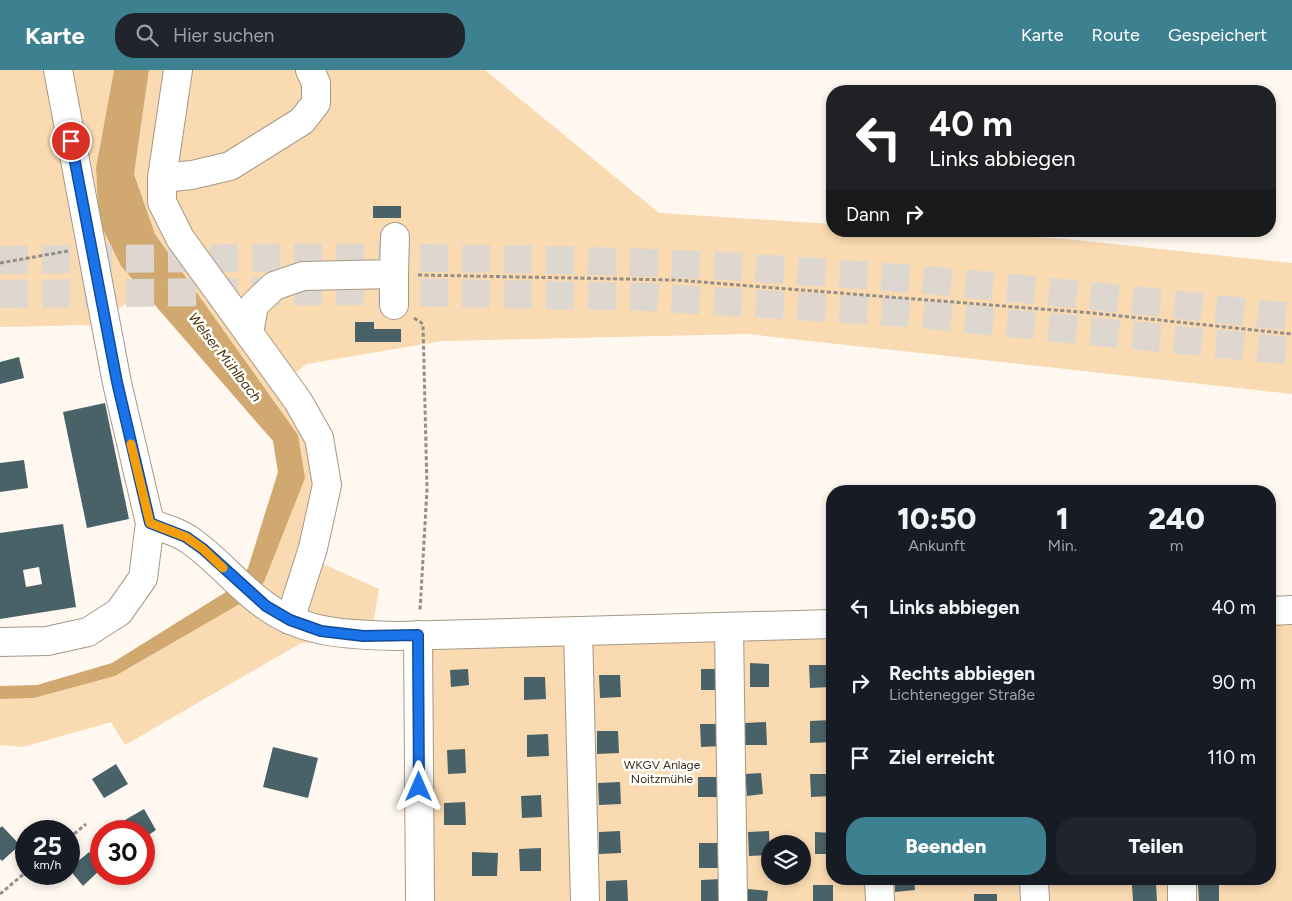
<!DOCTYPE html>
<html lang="de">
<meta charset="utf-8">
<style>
body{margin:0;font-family:Figtree,sans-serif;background:#20242c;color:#f1f3f6;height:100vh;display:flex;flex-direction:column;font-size:19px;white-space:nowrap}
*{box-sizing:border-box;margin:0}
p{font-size:16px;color:#9ea1a6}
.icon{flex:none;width:28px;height:28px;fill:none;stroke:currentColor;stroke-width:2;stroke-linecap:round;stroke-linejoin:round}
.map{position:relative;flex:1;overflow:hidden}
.sheet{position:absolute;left:826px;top:415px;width:450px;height:400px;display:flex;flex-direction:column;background:#171b24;border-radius:20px;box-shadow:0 2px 8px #0003}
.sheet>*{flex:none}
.banner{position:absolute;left:826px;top:15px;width:450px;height:152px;border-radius:20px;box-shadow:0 2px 8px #0003;background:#202124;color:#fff;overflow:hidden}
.controls{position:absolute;left:761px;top:765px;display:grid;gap:10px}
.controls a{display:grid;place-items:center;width:50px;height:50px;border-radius:50%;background:#171b24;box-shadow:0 2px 8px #0003;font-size:25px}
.speed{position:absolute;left:15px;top:750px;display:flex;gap:10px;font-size:25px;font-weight:700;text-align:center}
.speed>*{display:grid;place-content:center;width:65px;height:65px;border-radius:50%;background:#171b24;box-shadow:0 2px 8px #0003;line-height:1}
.speed small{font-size:12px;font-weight:400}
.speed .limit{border:8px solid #d22;background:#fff;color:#111}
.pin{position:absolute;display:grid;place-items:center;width:42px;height:42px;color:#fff;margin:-21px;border:2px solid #fff;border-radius:50%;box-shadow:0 1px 5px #0007}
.me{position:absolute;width:55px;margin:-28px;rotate:0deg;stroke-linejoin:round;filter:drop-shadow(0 0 4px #0008)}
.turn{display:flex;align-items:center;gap:18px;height:105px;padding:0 20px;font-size:22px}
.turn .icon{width:65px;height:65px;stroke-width:2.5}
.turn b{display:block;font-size:35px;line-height:42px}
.then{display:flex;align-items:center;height:48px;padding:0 20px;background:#0003;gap:10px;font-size:19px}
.eta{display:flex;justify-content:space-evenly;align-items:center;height:85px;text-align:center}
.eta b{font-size:30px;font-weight:800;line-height:35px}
.cta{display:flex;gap:10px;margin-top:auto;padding:10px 20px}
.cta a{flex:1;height:58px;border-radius:20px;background:#3d8190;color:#fff;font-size:20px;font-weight:800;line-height:58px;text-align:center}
.cta a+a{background:#20242c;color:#f1f3f6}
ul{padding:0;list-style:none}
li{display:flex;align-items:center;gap:15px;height:75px;padding:0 20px}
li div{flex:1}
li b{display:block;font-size:19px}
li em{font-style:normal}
header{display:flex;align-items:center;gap:30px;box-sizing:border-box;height:70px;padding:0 25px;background:#3d8190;color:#fff}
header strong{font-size:24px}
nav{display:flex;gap:28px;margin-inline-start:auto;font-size:18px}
.search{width:350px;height:45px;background:#20242c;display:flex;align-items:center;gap:12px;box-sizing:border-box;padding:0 18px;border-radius:20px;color:#9ea1a6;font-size:19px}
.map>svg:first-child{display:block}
.green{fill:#f9dab1;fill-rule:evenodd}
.water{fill:#d0a870}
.building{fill:#496268;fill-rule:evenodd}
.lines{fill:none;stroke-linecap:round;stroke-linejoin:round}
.highway-tunnel{stroke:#ddd7cf;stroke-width:28;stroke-dasharray:28 14;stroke-linecap:butt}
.minor-casing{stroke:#a69885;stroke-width:30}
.path{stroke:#948e87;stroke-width:3;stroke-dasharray:4 2.5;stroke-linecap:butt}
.minor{stroke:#fff;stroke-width:28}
.route-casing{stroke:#114b97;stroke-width:12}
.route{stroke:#1a73e8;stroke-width:9}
.slow{stroke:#f59e0b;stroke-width:9}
.labels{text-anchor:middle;stroke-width:5;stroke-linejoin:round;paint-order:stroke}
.park-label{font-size:12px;fill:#3c2a11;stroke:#fff}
.water-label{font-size:14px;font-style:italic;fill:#4b3000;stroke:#fff}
</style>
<header>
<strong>Karte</strong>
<div class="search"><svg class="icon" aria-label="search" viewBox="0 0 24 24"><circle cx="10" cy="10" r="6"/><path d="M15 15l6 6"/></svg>Hier suchen</div>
<nav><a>Karte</a><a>Route</a><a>Gespeichert</a></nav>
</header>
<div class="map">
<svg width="1292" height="831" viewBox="0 0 1292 831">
<rect width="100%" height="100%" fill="#fef8f0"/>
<g class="green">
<polygon points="0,0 114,0 96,98 99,152 121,196 143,222 94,255 0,257"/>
<polygon points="149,0 485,0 659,143 832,154 832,161 948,161 1066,169 1292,193 1292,324 747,264 442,271 307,294 279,315 322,394 305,486 379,519 370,571 301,573 125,675 111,652 23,677 0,675 0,629 34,628 115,606 245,531 298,365 155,164 134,104"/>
<path d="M1270 553H1292V831H430V580L832 567V809H1270ZM770 774H802V806H770Z"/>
</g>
<polygon class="water" points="114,0 149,0 134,104 155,164 298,365 305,408 264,512 245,531 115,606 34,628 0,629 0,616 37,615 112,593 237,515 248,498 278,402 273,371 121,196 99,152 96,98"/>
<g class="building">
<rect x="373" y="136" width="28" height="12"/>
<polygon points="355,252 374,252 374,259 401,259 401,272 355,272"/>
<polygon points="19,287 24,308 0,314 0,292"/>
<polygon points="105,333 129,449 87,458 63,342"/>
<polygon points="24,390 28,418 0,422 0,393"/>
<path d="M63 454 76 537 0 549V463ZM39 497 42 514 26 517 23 500Z"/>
<polygon points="750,593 769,594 769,617 750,617"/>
<polygon points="809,595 831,595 831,617 810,618"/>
<polygon points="468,599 469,615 451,617 450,600"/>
<rect x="701" y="599" width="20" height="21"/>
<polygon points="599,605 620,605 621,627 600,628"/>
<polygon points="524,607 545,607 546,629 524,630"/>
<polygon points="831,650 832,672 810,673 810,651"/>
<polygon points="766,652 767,675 745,675 745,653"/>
<polygon points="700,654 722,654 722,676 701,677"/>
<polygon points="597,661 618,661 619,683 597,684"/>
<polygon points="548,664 549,686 527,687 527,665"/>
<polygon points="273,677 318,688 308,728 263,717"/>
<polygon points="465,679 466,703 448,704 447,680"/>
<polygon points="116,694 128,714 104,728 92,709"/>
<polygon points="761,703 763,724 747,726 745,704"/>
<polygon points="810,704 832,704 832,726 811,727"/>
<polygon points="698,707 723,707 722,727 698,727"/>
<polygon points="620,712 621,734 599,735 598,713"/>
<polygon points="541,725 542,747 522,748 521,726"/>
<polygon points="465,732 466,755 444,755 444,733"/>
<polygon points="144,739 156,760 144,768 144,761 132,761 125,750"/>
<polygon points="2,756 20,775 2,791 0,789 0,758"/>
<polygon points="620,761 621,783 599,784 599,762"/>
<polygon points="769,761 770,785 749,786 748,762"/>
<polygon points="815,762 832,763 832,784 815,784"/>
<rect x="699" y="773" width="23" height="25"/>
<polygon points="541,778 541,801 520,801 519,779"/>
<polygon points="89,782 101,796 101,799 83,816 69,799"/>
<polygon points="472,782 498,783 497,806 472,806"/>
<polygon points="721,809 721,831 701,831 701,810"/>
<polygon points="895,809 914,809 915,820 895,822"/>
<polygon points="627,810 628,831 606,831 606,811"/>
<polygon points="1156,814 1157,831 1133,831 1132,815"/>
<polygon points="1219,814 1219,831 1199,831 1198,815"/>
<rect x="813" y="815" width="20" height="16"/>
<polygon points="748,819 768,821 767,831 747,831"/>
<rect x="974" y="824" width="23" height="7"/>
</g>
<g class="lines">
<g class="highway-tunnel">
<path d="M0 190C217 188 434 185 650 193 865 201 1079 224 1292 247"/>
<polyline points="0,224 341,221 647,227 907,243 1292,281"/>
</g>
<g class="minor-casing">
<g id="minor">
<polyline points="178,0 162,108 192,105 230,96 302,51 316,33 316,13 310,0"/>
<polyline points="162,108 162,132 180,168 298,331 319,368 327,415 313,478 290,550"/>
<polyline points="394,204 394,235"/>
<polyline points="249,263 254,235 274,216 303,206 394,204 395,167"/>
<path d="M150 453C162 458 177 461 188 469 217 488 238 517 266 536 304 564 352 565 397 566L832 554"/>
<polyline points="1270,541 1292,540"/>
<polyline points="729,557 733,831"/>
<polyline points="578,561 585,831"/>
<polyline points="418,565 420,831"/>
<polyline points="0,572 47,571 88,562 119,542 143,508 150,453 117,313 58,0"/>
<polyline points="879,809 880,831"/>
<polyline points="1034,809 1035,831"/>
<polyline points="1182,809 1182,831"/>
</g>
</g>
<g class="path">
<polyline points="0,193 68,181"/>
<polyline points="418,205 675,210 1092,243 1292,264"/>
<polyline points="414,248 423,254 427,419 420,541"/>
<polyline points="69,768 86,754"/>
<polyline points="0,824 26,802"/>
</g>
<use href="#minor" class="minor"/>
</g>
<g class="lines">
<g class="route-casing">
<polyline id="route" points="71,71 117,312 150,453 186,467 203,479 266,536 290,550 321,561 363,566 418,565 419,717"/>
</g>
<use href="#route" class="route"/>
<polyline class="slow" points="131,374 150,453 186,467 203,479 223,498"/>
</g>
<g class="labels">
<g class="park-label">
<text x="662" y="699">WKGV Anlage<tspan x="662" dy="14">Noitzmühle</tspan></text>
</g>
<g class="water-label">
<text transform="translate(225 287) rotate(52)" y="5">Welser Mühlbach</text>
</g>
</g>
</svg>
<div class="controls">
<a><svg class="icon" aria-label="layers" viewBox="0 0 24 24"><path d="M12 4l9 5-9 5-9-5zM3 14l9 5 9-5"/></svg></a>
</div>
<div class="speed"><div>25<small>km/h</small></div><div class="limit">30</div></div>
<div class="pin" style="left:71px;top:71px;background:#d93025"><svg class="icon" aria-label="arrive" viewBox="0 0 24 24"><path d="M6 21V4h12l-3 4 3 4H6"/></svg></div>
<svg class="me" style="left:419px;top:717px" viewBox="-20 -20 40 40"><path d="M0-17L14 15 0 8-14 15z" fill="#1a73e8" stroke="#fff" stroke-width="4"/></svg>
<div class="banner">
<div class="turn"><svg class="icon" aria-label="left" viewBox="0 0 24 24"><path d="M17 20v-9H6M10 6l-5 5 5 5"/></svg><div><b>40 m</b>Links abbiegen</div></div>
<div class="then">Dann<svg class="icon" aria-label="right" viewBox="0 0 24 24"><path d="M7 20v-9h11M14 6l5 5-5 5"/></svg></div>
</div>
<section class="sheet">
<div class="eta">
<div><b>10:50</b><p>Ankunft</p></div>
<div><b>1</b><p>Min.</p></div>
<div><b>240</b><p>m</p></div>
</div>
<ul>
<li><svg class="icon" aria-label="left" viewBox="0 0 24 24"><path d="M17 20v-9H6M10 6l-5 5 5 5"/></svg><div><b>Links abbiegen</b></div><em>40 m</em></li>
<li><svg class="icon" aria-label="right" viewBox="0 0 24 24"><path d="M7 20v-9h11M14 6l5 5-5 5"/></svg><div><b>Rechts abbiegen</b><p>Lichtenegger Straße</p></div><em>90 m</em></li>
<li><svg class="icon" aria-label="arrive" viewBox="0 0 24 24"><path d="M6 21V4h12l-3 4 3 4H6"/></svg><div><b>Ziel erreicht</b></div><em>110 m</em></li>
</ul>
<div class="cta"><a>Beenden</a><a>Teilen</a></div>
</section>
</div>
